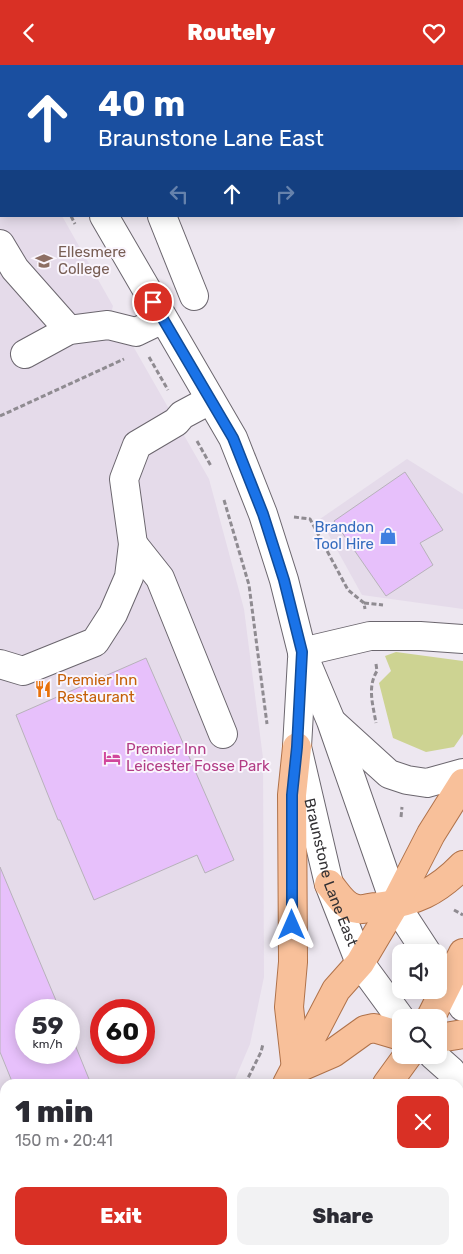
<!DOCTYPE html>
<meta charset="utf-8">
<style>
body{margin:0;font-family:Rubik,sans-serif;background:#f2f2f3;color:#2b2b33;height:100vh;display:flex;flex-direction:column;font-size:19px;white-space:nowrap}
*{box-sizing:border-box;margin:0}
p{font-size:16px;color:#7c7c81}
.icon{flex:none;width:28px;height:28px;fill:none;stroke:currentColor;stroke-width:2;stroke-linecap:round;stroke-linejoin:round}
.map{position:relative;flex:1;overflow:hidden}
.side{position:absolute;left:0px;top:1014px;width:464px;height:176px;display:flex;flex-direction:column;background:#fff;border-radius:15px 15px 0 0;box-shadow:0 2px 12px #0003}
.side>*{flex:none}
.banner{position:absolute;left:0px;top:0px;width:464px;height:152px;box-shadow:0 2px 12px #0003;background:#1a4fa0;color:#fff;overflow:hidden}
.buttons{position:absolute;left:392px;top:879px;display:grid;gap:10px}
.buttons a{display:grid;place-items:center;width:55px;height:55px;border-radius:10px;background:#fff;box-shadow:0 2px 12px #0003;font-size:25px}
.speed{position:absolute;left:15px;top:934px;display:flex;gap:10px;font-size:25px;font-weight:700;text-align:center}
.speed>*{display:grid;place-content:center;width:65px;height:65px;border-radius:50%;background:#fff;box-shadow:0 2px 12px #0003;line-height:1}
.speed small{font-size:12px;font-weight:400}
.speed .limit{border:8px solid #d22;background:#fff;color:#111}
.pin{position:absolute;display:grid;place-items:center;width:42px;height:42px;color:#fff;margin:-21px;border:2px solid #fff;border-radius:50%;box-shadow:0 1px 5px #0007}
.me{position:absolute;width:55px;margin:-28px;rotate:0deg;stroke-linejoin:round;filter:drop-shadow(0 0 4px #0008)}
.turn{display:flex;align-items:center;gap:18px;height:105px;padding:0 15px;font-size:22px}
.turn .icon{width:65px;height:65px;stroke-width:2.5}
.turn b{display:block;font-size:35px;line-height:42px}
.lanes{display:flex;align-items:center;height:48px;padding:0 15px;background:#0003;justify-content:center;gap:25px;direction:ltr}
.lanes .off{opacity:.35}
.round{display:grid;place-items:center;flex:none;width:52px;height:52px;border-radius:10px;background:#f2f2f3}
.overview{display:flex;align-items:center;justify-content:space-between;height:85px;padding:0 15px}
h1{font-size:30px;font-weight:800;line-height:38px}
.cta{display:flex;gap:10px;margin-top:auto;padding:10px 15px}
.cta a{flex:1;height:58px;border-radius:10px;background:#d93025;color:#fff;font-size:20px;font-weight:800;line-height:58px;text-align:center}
.cta a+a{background:#f2f2f3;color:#2b2b33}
header{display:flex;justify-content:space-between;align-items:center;height:65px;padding:0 15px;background:#d93025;color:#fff;font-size:22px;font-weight:800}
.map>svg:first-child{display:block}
.built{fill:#e5dbea;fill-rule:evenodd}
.green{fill:#cdd392}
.building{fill:#e7c0fb;stroke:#b7b2ba}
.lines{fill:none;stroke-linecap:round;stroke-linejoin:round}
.minor-casing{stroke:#6b666e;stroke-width:30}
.major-casing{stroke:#b0724a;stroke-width:30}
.path{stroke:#8f8b91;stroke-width:3;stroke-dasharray:5 2.5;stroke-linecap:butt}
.minor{stroke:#fff;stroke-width:28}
.major{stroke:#f8c09a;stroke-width:28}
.route-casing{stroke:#114b97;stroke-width:12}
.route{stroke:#1a73e8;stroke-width:9}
.labels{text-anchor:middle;stroke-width:4;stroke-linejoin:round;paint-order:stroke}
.education-label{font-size:15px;fill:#785e54;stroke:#faf5fd;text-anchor:start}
.shop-label{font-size:15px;fill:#366cbe;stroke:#faf5fd;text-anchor:end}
.food-label{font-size:15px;fill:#c56008;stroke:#faf5fd;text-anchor:start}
.hotel-label{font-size:15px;fill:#b23c85;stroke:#faf5fd;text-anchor:start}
.street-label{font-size:15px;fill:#323033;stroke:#faf5fd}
</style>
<header><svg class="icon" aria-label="back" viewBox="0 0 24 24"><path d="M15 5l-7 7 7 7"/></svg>Routely<svg class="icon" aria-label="heart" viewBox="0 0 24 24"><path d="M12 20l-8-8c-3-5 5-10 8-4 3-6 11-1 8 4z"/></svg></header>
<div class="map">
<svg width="463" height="1189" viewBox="0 0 463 1189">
<rect width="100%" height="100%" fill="#ede7f0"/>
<g class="built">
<path d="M0 43 1 151H62L113 241 104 273 133 281 209 414 244 544 263 693 264 912 250 979 233 1019H5V1185H140L137 1189H0ZM26 945H69V988H26ZM101 945H144V988H101Z"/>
<polygon points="407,394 463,429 463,544 362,530 320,454"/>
<polygon points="459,1084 463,1084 463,1189 337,1189 340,1185 459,1185"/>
</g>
<polygon class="green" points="396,587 463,596 463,669 454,682 426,687 393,673 379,618 391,606 385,591"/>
<g class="building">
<polygon points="405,407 443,465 420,478 433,500 386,531 334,456"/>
<polygon points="146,593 234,795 205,808 197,790 94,835 60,755 58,755 16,650"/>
<polygon points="0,802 60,945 26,945 26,988 69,988 69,965 91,1019 13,1019 0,987"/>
</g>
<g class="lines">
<g class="minor-casing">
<g id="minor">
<polyline points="16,0 17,1"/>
<polyline points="94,0 94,1"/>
<polyline points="104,151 233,373 263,449 284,515 302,587 331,656 395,839 427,888"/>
<polyline points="162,151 194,231"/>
<polyline points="0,179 15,204 69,265"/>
<polyline points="25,289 69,265 108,260 136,267 163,254"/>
<polyline points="133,479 160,513 223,669"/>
<polyline points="302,587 370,571 420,571 463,574"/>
<path id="s1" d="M302 594 297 682 329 819 360 898 401 954"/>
<polyline points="0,599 23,606 95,577 113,549 129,512 133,479 124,414 137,380 176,357 182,350 210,335"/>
<polyline points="334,659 389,709 407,715 427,718 463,708"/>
<polyline points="439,906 463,942"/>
<polyline points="433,990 451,1006 463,1025"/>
<polyline points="459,1061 463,1061"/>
</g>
</g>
<g class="major-casing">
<g id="major">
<path d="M329 819C337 828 344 843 358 844 364 845 371 842 377 842 415 837 437 827 463 800"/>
<polyline points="431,952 463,888"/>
<polyline points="439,973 463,969"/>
<polyline points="296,1004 289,942 293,897 292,730 297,682"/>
<polyline points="296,1004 333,988 365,965 374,963 401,971"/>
<polyline points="287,1019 336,925 360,898 395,839 431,769 463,718"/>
<polyline points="387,1019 408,990"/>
<polyline points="189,1189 192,1185"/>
<polyline points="287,1189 289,1185"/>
</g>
</g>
<g class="path">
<polyline points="0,28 1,30"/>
<polyline points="71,151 75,159"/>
<polyline points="149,292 168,325"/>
<polyline points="0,351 124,294"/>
<polyline points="197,376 211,401"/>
<polyline points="224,435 249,520 267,659"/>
<polyline points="294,452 310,454 348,525 364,538 365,544"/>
<polyline points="364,538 383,540"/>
<path d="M376 599 377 606C367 622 373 640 376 658"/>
<polyline points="401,752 402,742"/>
<polyline points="454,845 463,850"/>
<polyline points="245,1019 261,987 263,979"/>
<polyline points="153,1189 155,1185"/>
</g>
<use href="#minor" class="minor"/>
<use href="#major" class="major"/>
</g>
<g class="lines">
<g class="route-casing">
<polyline id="route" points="153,237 233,373 263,449 284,515 302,587 297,682 292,730 292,860"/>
</g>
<use href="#route" class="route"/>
</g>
<defs>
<g id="school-bare" transform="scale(1.35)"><path d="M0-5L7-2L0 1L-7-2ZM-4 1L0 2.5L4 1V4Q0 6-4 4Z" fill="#8d6e63" stroke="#faf5fd" stroke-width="2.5" paint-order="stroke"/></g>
<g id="shop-bare" transform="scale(1.35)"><path d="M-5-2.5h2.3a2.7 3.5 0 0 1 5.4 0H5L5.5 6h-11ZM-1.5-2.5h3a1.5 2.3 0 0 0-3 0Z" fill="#3f7fe0" stroke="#faf5fd" stroke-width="2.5" paint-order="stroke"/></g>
<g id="restaurant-bare" transform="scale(1.35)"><path d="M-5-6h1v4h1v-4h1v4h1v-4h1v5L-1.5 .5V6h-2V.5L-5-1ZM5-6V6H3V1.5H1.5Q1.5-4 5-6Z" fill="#e8710a" stroke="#faf5fd" stroke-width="2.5" paint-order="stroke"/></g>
<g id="hotel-bare" transform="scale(1.35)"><path d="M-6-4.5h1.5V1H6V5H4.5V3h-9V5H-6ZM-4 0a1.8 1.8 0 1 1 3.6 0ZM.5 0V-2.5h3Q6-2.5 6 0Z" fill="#d1479c" stroke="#faf5fd" stroke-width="2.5" paint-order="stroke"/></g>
</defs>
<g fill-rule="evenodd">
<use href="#school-bare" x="44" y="196"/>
<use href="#shop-bare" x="388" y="471"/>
<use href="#restaurant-bare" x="43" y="624"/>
<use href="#hotel-bare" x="112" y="693"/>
</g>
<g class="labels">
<g class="education-label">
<text x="58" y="192">Ellesmere<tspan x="58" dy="17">College</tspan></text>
</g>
<g class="shop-label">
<text x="374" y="467">Brandon<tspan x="374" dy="17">Tool Hire</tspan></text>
</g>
<g class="food-label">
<text x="57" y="620">Premier Inn<tspan x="57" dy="17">Restaurant</tspan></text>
</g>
<g class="hotel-label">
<text x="126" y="689">Premier Inn<tspan x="126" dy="17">Leicester Fosse Park</tspan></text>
</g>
<g class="street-label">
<text dy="5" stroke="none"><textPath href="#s1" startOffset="218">Braunstone Lane East</textPath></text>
</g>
</g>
</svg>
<div class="buttons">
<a><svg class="icon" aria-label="sound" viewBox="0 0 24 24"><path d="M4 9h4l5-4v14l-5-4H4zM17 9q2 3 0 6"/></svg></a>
<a><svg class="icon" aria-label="search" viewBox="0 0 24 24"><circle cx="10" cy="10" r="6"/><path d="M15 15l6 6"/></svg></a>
</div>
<div class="speed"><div>59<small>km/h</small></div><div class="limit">60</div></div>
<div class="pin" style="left:153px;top:237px;background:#d93025"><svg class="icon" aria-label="arrive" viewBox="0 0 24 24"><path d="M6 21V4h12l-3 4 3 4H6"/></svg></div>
<svg class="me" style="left:292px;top:860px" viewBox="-20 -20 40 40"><path d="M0-17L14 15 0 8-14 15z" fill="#1a73e8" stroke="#fff" stroke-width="4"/></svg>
<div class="banner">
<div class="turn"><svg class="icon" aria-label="ahead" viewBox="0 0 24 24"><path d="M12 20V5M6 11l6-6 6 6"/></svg><div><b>40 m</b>Braunstone Lane East</div></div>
<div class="lanes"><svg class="icon off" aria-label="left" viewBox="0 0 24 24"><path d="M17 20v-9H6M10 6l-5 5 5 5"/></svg><svg class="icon" aria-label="ahead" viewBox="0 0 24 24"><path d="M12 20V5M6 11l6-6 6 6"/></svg><svg class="icon off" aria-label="right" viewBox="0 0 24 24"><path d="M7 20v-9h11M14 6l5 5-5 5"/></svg></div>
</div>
<section class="side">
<div class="overview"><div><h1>1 min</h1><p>150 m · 20:41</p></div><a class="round" style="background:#d93025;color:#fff"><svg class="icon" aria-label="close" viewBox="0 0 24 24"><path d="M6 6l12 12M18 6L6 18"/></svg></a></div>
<div class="cta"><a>Exit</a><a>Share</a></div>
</section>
</div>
